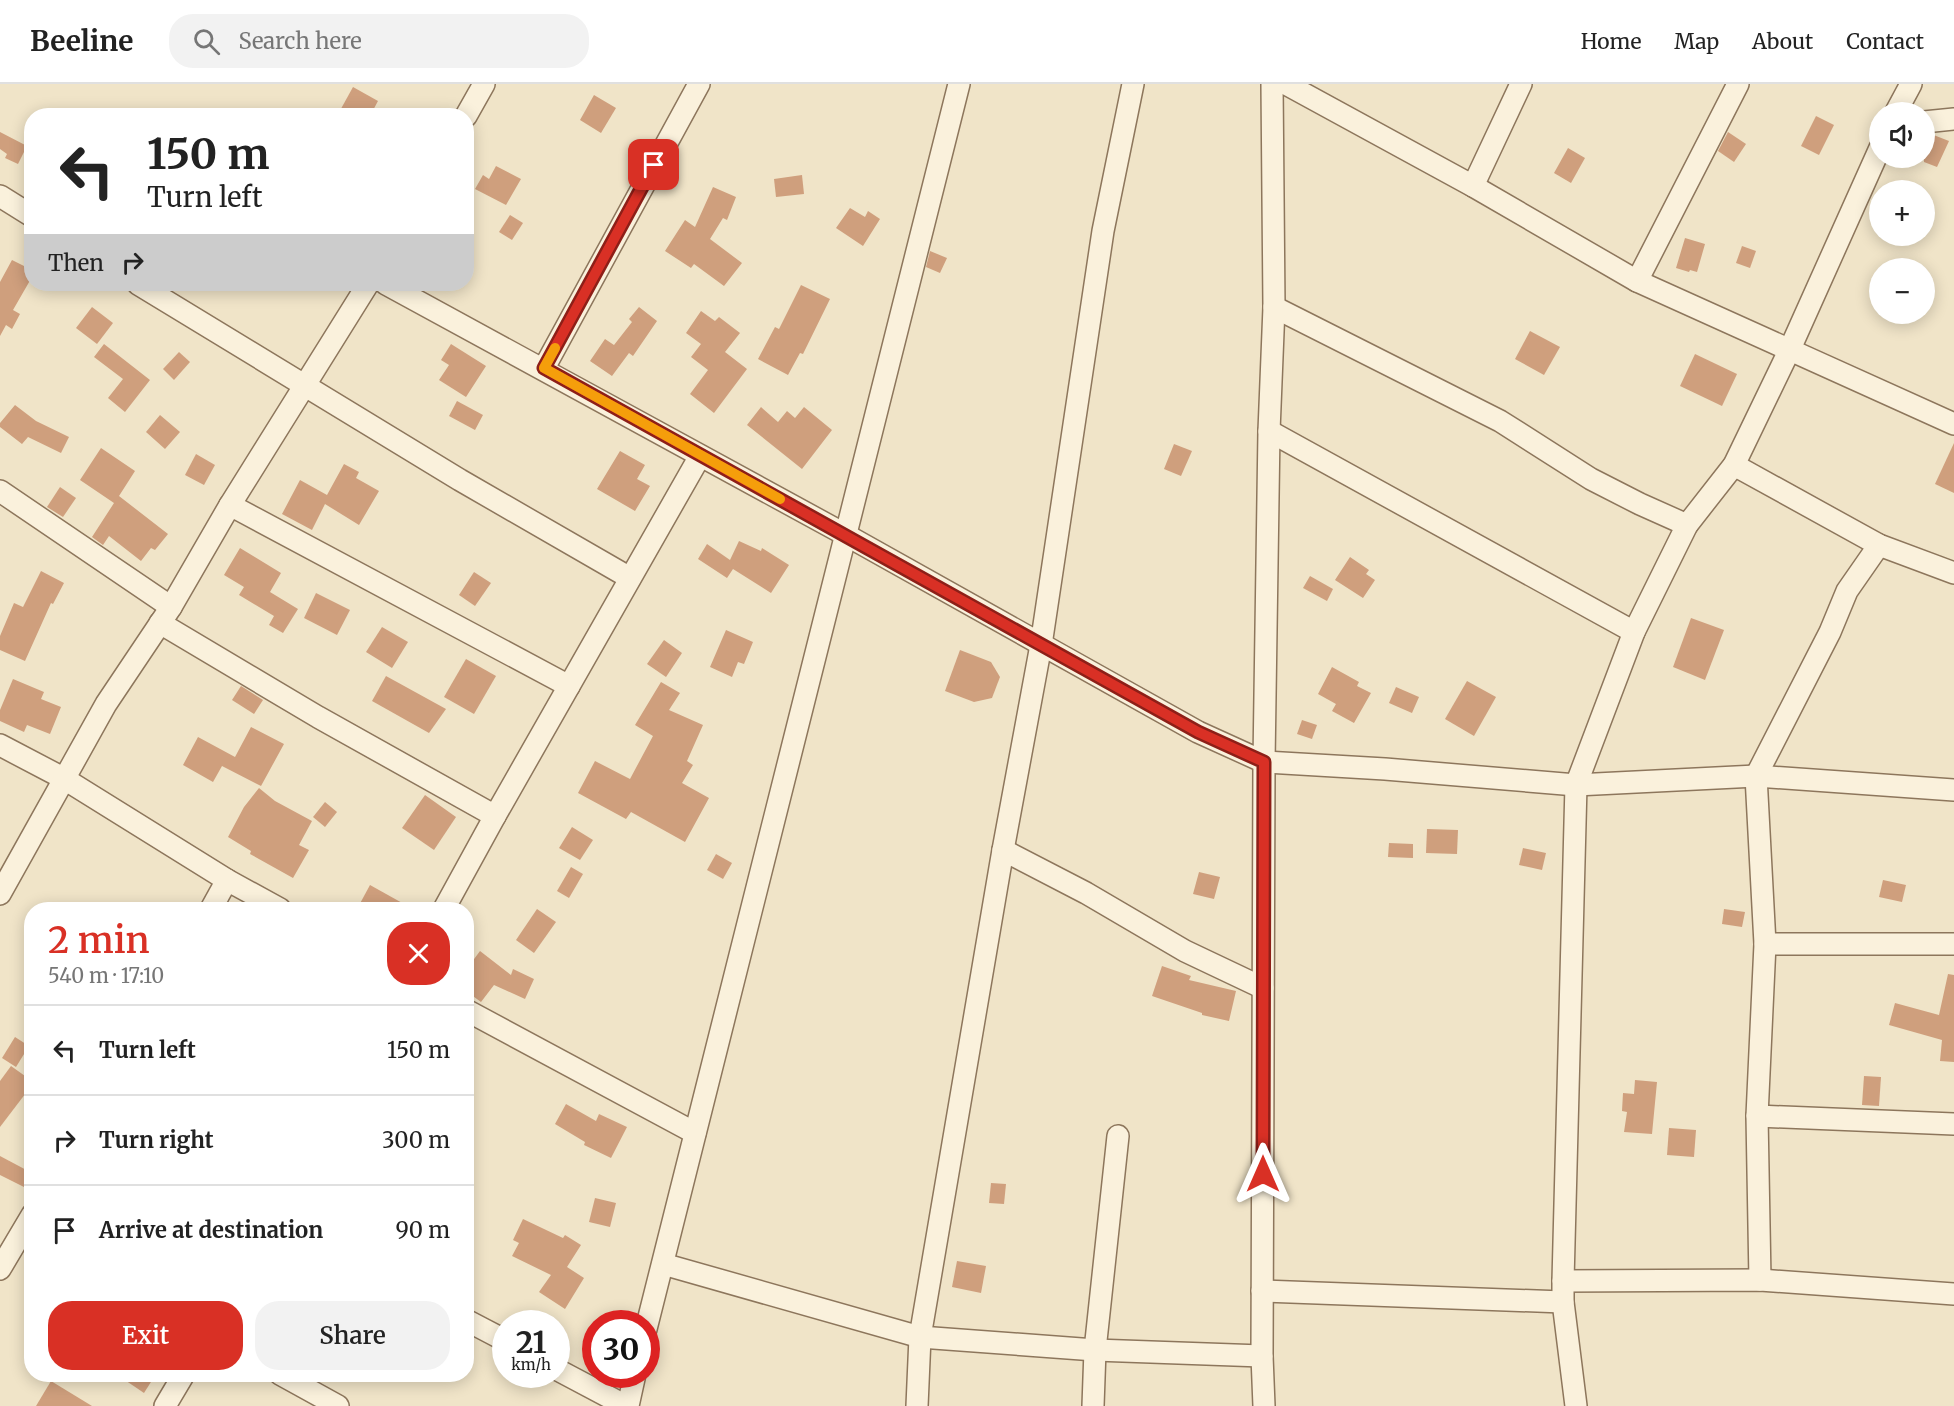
<!DOCTYPE html>
<meta charset="utf-8">
<style>
body{margin:0;font-family:Merriweather,serif;background:#f2f2f2;color:#222;height:100vh;display:flex;flex-direction:column;font-size:22px;white-space:nowrap}
*{box-sizing:border-box;margin:0}
p{font-size:20px;color:#767676}
.icon{flex:none;width:33px;height:33px;fill:none;stroke:currentColor;stroke-width:2;stroke-linecap:round;stroke-linejoin:round}
.map{position:relative;flex:1;overflow:hidden}
.side{position:absolute;left:24px;top:818px;width:450px;height:480px;display:flex;flex-direction:column;background:#fff;border-radius:24px;box-shadow:0 3px 15px #0003}
.side>*{flex:none}
.banner{position:absolute;left:24px;top:24px;width:450px;height:183px;border-radius:24px;box-shadow:0 3px 15px #0003;background:#fff;color:#222;overflow:hidden}
.buttons{position:absolute;left:1869px;top:18px;display:grid;gap:12px}
.buttons a{display:grid;place-items:center;width:66px;height:66px;border-radius:50%;background:#fff;box-shadow:0 3px 15px #0003;font-size:30px}
.speed{position:absolute;left:492px;top:1226px;display:flex;gap:12px;font-size:30px;font-weight:700;text-align:center}
.speed>*{display:grid;place-content:center;width:78px;height:78px;border-radius:50%;background:#fff;box-shadow:0 3px 15px #0003;line-height:1}
.speed small{font-size:15px;font-weight:400}
.speed .limit{border:9px solid #d22;background:#fff;color:#111}
.pin{position:absolute;display:grid;place-items:center;width:51px;height:51px;color:#fff;margin:-26px;border-radius:12px;box-shadow:0 3px 9px #0006}
.me{position:absolute;width:66px;margin:-33px;rotate:0deg;stroke-linejoin:round;filter:drop-shadow(0 0 4px #0008)}
.turn{display:flex;align-items:center;gap:21px;height:126px;padding:0 24px;font-size:27px}
.turn .icon{width:78px;height:78px;stroke-width:2.5}
.turn b{display:block;font-size:42px;line-height:51px}
.then{display:flex;align-items:center;height:57px;padding:0 24px;background:#0003;gap:12px;font-size:22px}
.round{display:grid;place-items:center;flex:none;width:63px;height:63px;border-radius:24px;background:#f2f2f2}
.head{display:flex;align-items:center;justify-content:space-between;height:102px;padding:0 24px}
h1{font-size:36px;font-weight:600;line-height:45px;color:#d93025}
.cta{display:flex;gap:12px;margin-top:auto;padding:12px 24px}
.cta a{flex:1;height:69px;border-radius:24px;background:#d93025;color:#fff;font-size:24px;font-weight:600;line-height:69px;text-align:center}
.cta a+a{background:#f2f2f2;color:#222}
ul{padding:0;list-style:none}
li{display:flex;align-items:center;gap:18px;height:90px;padding:0 24px;border-top:2px solid #e0e0e0}
li div{flex:1}
li b{display:block;font-size:22px}
li em{font-style:normal}
header{display:flex;align-items:center;gap:36px;box-sizing:border-box;height:84px;padding:0 30px;background:#fff;border-bottom:2px solid #e0e0e0}
header strong{font-size:28px}
nav{display:flex;gap:33px;margin-inline-start:auto;font-size:21px}
.search{width:420px;height:54px;background:#f2f2f2;display:flex;align-items:center;gap:15px;box-sizing:border-box;padding:0 21px;border-radius:24px;color:#767676;font-size:22px}
.map>svg:first-child{display:block}
.building{fill:#cf9f7d}
.lines{fill:none;stroke-linecap:round;stroke-linejoin:round}
.minor-casing{stroke:#8d765c;stroke-width:24}
.minor{stroke:#faf1dc;stroke-width:21}
.route-casing{stroke:#8d1f18;stroke-width:15}
.route{stroke:#d93025;stroke-width:10}
.slow{stroke:#f59e0b;stroke-width:10}
</style>
<header>
<strong>Beeline</strong>
<div class="search"><svg class="icon" aria-label="search" viewBox="0 0 24 24"><circle cx="10" cy="10" r="6"/><path d="M15 15l6 6"/></svg>Search here</div>
<nav><a>Home</a><a>Map</a><a>About</a><a>Contact</a></nav>
</header>
<div class="map">
<svg width="1954" height="1322" viewBox="0 0 1954 1322">
<rect width="100%" height="100%" fill="#f0e4c8"/>
<g class="building">
<polygon points="353,3 378,17 370,32 337,32"/>
<polygon points="594,11 616,24 601,49 580,36"/>
<polygon points="1816,32 1834,41 1819,71 1801,62"/>
<polygon points="0,48 27,62 18,80 5,74 7,70 0,65"/>
<polygon points="1728,48 1746,60 1734,78 1718,67"/>
<polygon points="1931,50 1949,57 1937,83 1924,78 1924,53 1929,55"/>
<polygon points="1568,64 1585,74 1571,99 1554,89"/>
<polygon points="496,82 521,95 506,121 475,105 483,91 489,95"/>
<polygon points="802,91 804,110 776,113 774,95"/>
<polygon points="713,103 736,113 727,136 723,134 710,155 742,179 724,202 694,180 691,184 665,167 685,136 695,143"/>
<polygon points="850,124 865,133 868,127 880,135 863,162 836,144"/>
<polygon points="510,131 523,139 512,156 499,148"/>
<polygon points="1685,154 1705,160 1697,188 1690,186 1689,188 1676,184"/>
<polygon points="1742,162 1756,167 1750,184 1736,179"/>
<polygon points="930,167 947,174 940,189 926,183"/>
<polygon points="12,176 32,186 32,193 13,226 20,230 12,245 6,241 0,252 0,198"/>
<polygon points="801,201 830,215 803,270 800,269 788,291 758,275 775,243 779,245"/>
<polygon points="92,223 113,239 97,260 76,244"/>
<polygon points="639,223 657,237 633,272 629,269 612,292 590,277 605,255 614,261 632,238 629,235"/>
<polygon points="701,227 715,237 719,233 740,249 725,268 747,285 714,329 690,310 708,286 691,273 701,260 686,249"/>
<polygon points="1530,247 1560,263 1544,291 1515,275"/>
<polygon points="104,260 150,296 125,328 108,314 123,295 94,273"/>
<polygon points="451,260 486,282 466,313 439,296 449,281 441,276"/>
<polygon points="179,268 190,278 174,296 163,285"/>
<polygon points="1695,270 1737,290 1722,322 1680,302"/>
<polygon points="457,317 483,331 475,346 449,332"/>
<polygon points="15,321 36,337 69,353 61,369 28,353 22,360 0,343 0,339"/>
<polygon points="761,323 778,338 787,327 795,334 804,323 832,346 802,385 747,341"/>
<polygon points="160,331 180,348 165,365 146,348"/>
<polygon points="1954,359 1954,409 1935,400"/>
<polygon points="1174,360 1192,367 1181,392 1164,385"/>
<polygon points="101,364 135,387 119,412 168,450 155,466 151,464 141,477 109,452 103,461 92,453 114,419 80,396"/>
<polygon points="620,367 645,381 637,395 650,402 635,427 597,405"/>
<polygon points="196,370 215,381 204,401 185,391"/>
<polygon points="344,380 359,388 356,394 379,407 359,441 325,420 312,446 282,430 300,396 327,411"/>
<polygon points="60,403 76,414 63,433 47,423"/>
<polygon points="739,457 761,467 762,464 789,481 771,509 733,485 727,494 698,475 707,460 730,476"/>
<polygon points="240,464 281,489 270,508 298,525 283,549 269,541 274,532 239,511 244,503 224,491"/>
<polygon points="1350,473 1369,486 1366,490 1375,496 1363,514 1335,496"/>
<polygon points="41,487 64,499 53,520 51,519 25,577 0,566 0,552 14,519 23,523"/>
<polygon points="474,488 491,499 475,522 459,511"/>
<polygon points="1310,492 1333,505 1327,517 1303,504"/>
<polygon points="316,509 350,526 337,551 304,534"/>
<polygon points="1691,534 1724,546 1705,596 1673,583"/>
<polygon points="382,543 408,558 392,584 366,568"/>
<polygon points="726,546 753,558 744,580 738,578 732,593 710,583"/>
<polygon points="664,556 682,569 666,593 647,580"/>
<polygon points="960,566 991,578 1000,593 992,614 974,618 945,607"/>
<polygon points="466,575 496,592 474,630 444,613"/>
<polygon points="1332,583 1359,598 1357,602 1371,609 1354,639 1332,627 1336,620 1318,610"/>
<polygon points="386,592 446,625 429,649 372,617"/>
<polygon points="13,595 44,608 41,615 61,623 50,650 27,641 24,648 0,637 0,626"/>
<polygon points="1467,597 1496,613 1474,652 1445,635"/>
<polygon points="661,598 680,609 669,626 703,641 687,677 693,681 682,699 709,714 685,758 631,728 626,735 578,709 595,677 630,695 653,652 635,641"/>
<polygon points="241,602 263,616 254,630 232,616"/>
<polygon points="1396,603 1419,613 1412,629 1389,619"/>
<polygon points="1302,636 1317,641 1312,655 1297,650"/>
<polygon points="251,643 284,660 261,702 222,682 213,698 183,681 198,653 235,673"/>
<polygon points="259,704 275,717 312,737 299,761 309,766 293,794 250,770 251,767 228,753 244,723"/>
<polygon points="425,711 456,733 434,766 402,744"/>
<polygon points="325,718 337,728 325,743 313,733"/>
<polygon points="572,743 593,756 580,776 559,764"/>
<polygon points="1427,745 1458,746 1457,770 1426,769"/>
<polygon points="1389,759 1413,760 1413,774 1388,773"/>
<polygon points="1523,764 1546,769 1542,786 1519,781"/>
<polygon points="716,770 732,779 723,795 707,786"/>
<polygon points="571,783 583,790 569,814 557,807"/>
<polygon points="1199,788 1220,793 1214,815 1193,810"/>
<polygon points="1883,796 1906,801 1902,818 1879,813"/>
<polygon points="370,801 413,825 357,825"/>
<polygon points="537,825 556,838 534,869 516,856"/>
<polygon points="1724,825 1745,828 1742,843 1722,840"/>
<polygon points="480,867 511,891 513,885 534,895 525,915 494,901 481,918 466,907 466,886"/>
<polygon points="1162,882 1191,892 1189,896 1236,907 1229,937 1202,931 1202,929 1152,912"/>
<polygon points="1948,890 1954,891 1954,978 1940,977 1942,956 1889,941 1895,919 1939,931"/>
<polygon points="15,953 29,962 16,983 2,974"/>
<polygon points="11,982 32,997 32,1001 0,1043 0,997"/>
<polygon points="1864,992 1881,993 1879,1022 1862,1021"/>
<polygon points="1635,996 1657,998 1652,1050 1624,1048 1627,1028 1622,1027 1623,1009 1634,1010"/>
<polygon points="566,1020 596,1037 599,1030 627,1043 611,1074 584,1061 585,1058 555,1040"/>
<polygon points="1669,1044 1696,1046 1694,1073 1667,1071"/>
<polygon points="0,1072 32,1089 24,1103 0,1091"/>
<polygon points="991,1099 1006,1100 1004,1120 989,1119"/>
<polygon points="595,1114 616,1119 610,1143 589,1138"/>
<polygon points="523,1135 563,1154 565,1151 581,1161 567,1183 584,1194 565,1225 539,1208 551,1191 512,1172 519,1159 513,1156"/>
<polygon points="957,1177 986,1182 981,1209 952,1203"/>
<polygon points="116,1290 156,1290 144,1309"/>
<polygon points="51,1297 92,1322 36,1322"/>
</g>
<g class="lines">
<g class="minor-casing">
<g id="minor">
<polyline points="1286,0 1473,102 1637,197 1954,340"/>
<polyline points="1896,28 1911,0"/>
<polyline points="466,32 484,0"/>
<polyline points="1924,38 1954,35"/>
<polyline points="1473,102 1521,0"/>
<polyline points="0,112 32,132"/>
<polyline points="1637,197 1738,0"/>
<polyline points="138,200 460,396 630,494"/>
<polyline points="386,200 846,451 1198,648 1264,678 1385,685 1576,701 1756,692 1954,706"/>
<polyline points="1274,223 1500,337 1591,395 1640,420 1687,441"/>
<polyline points="544,284 699,0"/>
<polyline points="1269,347 1634,548"/>
<polyline points="1734,381 1879,461 1954,489"/>
<polyline points="0,407 171,523"/>
<polyline points="230,421 569,602"/>
<polyline points="160,539 318,633 495,732"/>
<polyline points="0,661 63,694 227,796 280,825"/>
<polyline points="1003,766 1086,809 1185,867 1263,904"/>
<polyline points="0,810 106,620 171,523 230,421 368,200"/>
<polyline points="211,825 227,796"/>
<polyline points="444,825 495,732 700,372"/>
<polyline points="1765,860 1954,860"/>
<polyline points="466,926 695,1049"/>
<polyline points="1757,1032 1954,1040"/>
<polyline points="663,1180 920,1253 1095,1266 1262,1272"/>
<polyline points="0,1185 32,1131"/>
<polyline points="1760,1196 1757,1032 1765,860 1756,692 1830,548 1847,507 1879,461"/>
<polyline points="1563,1197 1760,1196 1954,1210"/>
<polyline points="1262,1207 1563,1218"/>
<polyline points="466,1236 506,1257"/>
<polyline points="646,1245 959,0"/>
<polyline points="556,1285 626,1322"/>
<polyline points="280,1290 338,1322"/>
<polyline points="165,1322 184,1290"/>
<polyline points="628,1322 635,1290"/>
<polyline points="917,1322 920,1253 1003,766 1041,561 1103,147 1133,0"/>
<polyline points="1093,1322 1095,1266 1118,1052"/>
<polyline points="1264,1322 1262,1272 1264,678 1269,347 1274,223 1272,0"/>
<polyline points="1576,1322 1563,1218 1563,1197 1576,701 1634,548 1687,441 1734,381 1789,267 1880,64"/>
</g>
</g>
<use href="#minor" class="minor"/>
</g>
<g class="lines">
<g class="route-casing">
<polyline id="route" points="654,81 544,284 1198,648 1264,678 1263,1090"/>
</g>
<use href="#route" class="route"/>
<polyline class="slow" points="555,264 544,284 780,415"/>
</g>
</svg>
<div class="buttons">
<a><svg class="icon" aria-label="sound" viewBox="0 0 24 24"><path d="M4 9h4l5-4v14l-5-4H4zM17 9q2 3 0 6"/></svg></a>
<a>+</a>
<a>−</a>
</div>
<div class="speed"><div>21<small>km/h</small></div><div class="limit">30</div></div>
<div class="pin" style="left:654px;top:81px;background:#d93025"><svg class="icon" aria-label="arrive" viewBox="0 0 24 24"><path d="M6 21V4h12l-3 4 3 4H6"/></svg></div>
<svg class="me" style="left:1263px;top:1090px" viewBox="-20 -20 40 40"><path d="M0-17L14 15 0 8-14 15z" fill="#d93025" stroke="#fff" stroke-width="4"/></svg>
<div class="banner">
<div class="turn"><svg class="icon" aria-label="left" viewBox="0 0 24 24"><path d="M17 20v-9H6M10 6l-5 5 5 5"/></svg><div><b>150 m</b>Turn left</div></div>
<div class="then">Then<svg class="icon" aria-label="right" viewBox="0 0 24 24"><path d="M7 20v-9h11M14 6l5 5-5 5"/></svg></div>
</div>
<section class="side">
<div class="head"><div><h1>2 min</h1><p>540 m · 17:10</p></div><a class="round" style="background:#d93025;color:#fff"><svg class="icon" aria-label="close" viewBox="0 0 24 24"><path d="M6 6l12 12M18 6L6 18"/></svg></a></div>
<ul>
<li><svg class="icon" aria-label="left" viewBox="0 0 24 24"><path d="M17 20v-9H6M10 6l-5 5 5 5"/></svg><div><b>Turn left</b></div><em>150 m</em></li>
<li><svg class="icon" aria-label="right" viewBox="0 0 24 24"><path d="M7 20v-9h11M14 6l5 5-5 5"/></svg><div><b>Turn right</b></div><em>300 m</em></li>
<li><svg class="icon" aria-label="arrive" viewBox="0 0 24 24"><path d="M6 21V4h12l-3 4 3 4H6"/></svg><div><b>Arrive at destination</b></div><em>90 m</em></li>
</ul>
<div class="cta"><a>Exit</a><a>Share</a></div>
</section>
</div>
